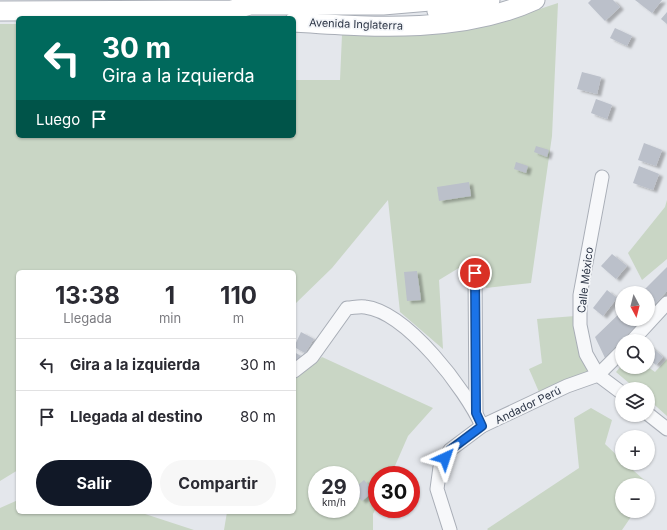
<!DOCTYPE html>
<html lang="es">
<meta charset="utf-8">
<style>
body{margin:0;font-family:Inter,sans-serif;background:#f7f7f7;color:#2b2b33;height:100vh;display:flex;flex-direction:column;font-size:15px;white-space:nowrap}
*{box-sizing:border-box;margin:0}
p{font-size:13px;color:#7c7c81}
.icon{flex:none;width:22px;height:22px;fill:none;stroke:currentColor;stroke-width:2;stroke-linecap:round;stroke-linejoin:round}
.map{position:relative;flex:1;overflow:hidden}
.details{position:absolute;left:16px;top:270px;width:280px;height:244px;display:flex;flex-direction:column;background:#fff;border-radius:6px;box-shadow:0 1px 3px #0004}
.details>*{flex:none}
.hud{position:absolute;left:16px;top:16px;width:280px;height:122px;border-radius:6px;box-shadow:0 1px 3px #0004;background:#00695c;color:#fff;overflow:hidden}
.needle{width:26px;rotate:173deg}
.tools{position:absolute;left:615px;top:286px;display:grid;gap:8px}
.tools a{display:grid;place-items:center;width:40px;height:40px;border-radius:50%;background:#fff;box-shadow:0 1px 3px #0004;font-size:20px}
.speed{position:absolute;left:308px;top:466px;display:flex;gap:8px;font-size:20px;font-weight:700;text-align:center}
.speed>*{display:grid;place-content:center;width:52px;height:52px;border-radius:50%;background:#fff;box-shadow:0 1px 3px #0004;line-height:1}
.speed small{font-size:10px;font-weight:400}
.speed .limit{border:6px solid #d22;background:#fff;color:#111}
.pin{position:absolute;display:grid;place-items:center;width:34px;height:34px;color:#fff;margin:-17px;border:2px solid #fff;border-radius:50%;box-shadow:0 1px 4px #0007}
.me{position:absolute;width:44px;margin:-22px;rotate:42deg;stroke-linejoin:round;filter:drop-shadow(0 0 3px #0008)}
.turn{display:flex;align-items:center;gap:14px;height:84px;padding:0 20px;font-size:18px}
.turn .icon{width:52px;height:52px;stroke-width:2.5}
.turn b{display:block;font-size:28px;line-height:34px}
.then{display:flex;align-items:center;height:38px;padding:0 20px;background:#0003;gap:8px;font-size:15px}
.eta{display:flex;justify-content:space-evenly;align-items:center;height:68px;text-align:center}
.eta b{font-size:24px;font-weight:700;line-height:28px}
.primary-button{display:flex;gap:8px;margin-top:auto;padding:8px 20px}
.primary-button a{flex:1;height:46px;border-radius:24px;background:#111827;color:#fff;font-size:16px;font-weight:700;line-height:46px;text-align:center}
.primary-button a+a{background:#f7f7f7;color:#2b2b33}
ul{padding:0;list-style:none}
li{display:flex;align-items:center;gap:12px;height:52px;padding:0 20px;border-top:1px solid #e1e1e2}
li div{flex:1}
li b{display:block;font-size:15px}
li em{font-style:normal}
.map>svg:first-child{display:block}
.green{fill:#c9d6c5;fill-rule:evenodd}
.building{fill:#bbc0ca;filter:url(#shadow)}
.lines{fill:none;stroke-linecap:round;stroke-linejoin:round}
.street-casing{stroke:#a9aeb7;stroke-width:15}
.secondary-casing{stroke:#a9aeb7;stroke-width:21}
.street{stroke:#f7f8fa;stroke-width:13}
.secondary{stroke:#fff;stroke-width:19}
.route-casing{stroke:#114b97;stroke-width:10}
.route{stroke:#1a73e8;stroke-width:7}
.labels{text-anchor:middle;stroke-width:3.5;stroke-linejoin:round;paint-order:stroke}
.street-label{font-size:11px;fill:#2b3445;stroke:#f4f6f9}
</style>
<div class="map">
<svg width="667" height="530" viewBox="0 0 667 530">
<defs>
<filter id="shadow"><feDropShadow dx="4" dy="2.5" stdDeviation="1" flood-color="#0004"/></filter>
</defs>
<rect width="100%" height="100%" fill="#e4e7ec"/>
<g class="green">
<polygon points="558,3 552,136 531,283 486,288 482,262 467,263 439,280 443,349 400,312 388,200 332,268 294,305 294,272 18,272 18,470 0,481 0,24 18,24 18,136 294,136 294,80 340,80 342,35 432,33 491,25"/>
<polygon points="667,200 667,259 642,280 628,253 665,207"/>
<polygon points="575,316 590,371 539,392 529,369 542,363 537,319"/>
<path d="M322 357 433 408 408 436 391 475H377V506L373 514V530H224L227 512H294V380ZM317 475H351V509H317Z"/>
<polygon points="667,359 667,416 648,399 648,389 636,389 616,372 622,365 622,367 648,367 655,372"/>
<polygon points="591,408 612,420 605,444 622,460 622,463 625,463 652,487 648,492 648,485 622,485 622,511 635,511 622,530 488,530 487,529 579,468 574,418"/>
<polygon points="18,500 18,512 139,512 194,530 0,530 0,508"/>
</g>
<g class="building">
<polygon points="591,0 613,0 620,7 605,21 588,3"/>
<polygon points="635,0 662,0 652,13"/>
<polygon points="667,12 667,24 661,19"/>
<polygon points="615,28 632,36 627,46 610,38"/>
<polygon points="582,72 601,77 597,94 577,89"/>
<polygon points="596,99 612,105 607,119 591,113"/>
<polygon points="644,143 662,150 656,166 638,160"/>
<polygon points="536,146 549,150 547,157 534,152"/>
<polygon points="516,162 528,166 526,173 514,169"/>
<polygon points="639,166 659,174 653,190 633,183"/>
<polygon points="469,182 471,196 439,201 437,187"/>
<polygon points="612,254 627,266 616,279 601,266"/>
<polygon points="667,267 667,291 648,312 648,293 641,293"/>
<polygon points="417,271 421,300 407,301 404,272"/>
<polygon points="607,290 617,298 603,316 593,308"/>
<polygon points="622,311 622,319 642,319 605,358 595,337"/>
<polygon points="301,332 314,339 305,353 294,347"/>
<polygon points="649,345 663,357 656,365 648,358"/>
<polygon points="294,352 301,356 294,369"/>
<polygon points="364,480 374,491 362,501 352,490"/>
</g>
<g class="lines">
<g class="street-casing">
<g id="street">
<polyline points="602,177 580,295 580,325 586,354 598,375 622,393"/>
<polyline points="475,273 476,413"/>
<polyline points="632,341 667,303"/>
<path d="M294 371 312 357 347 308C352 308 359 306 365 307 407 312 466 390 482 426"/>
<polyline points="648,414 667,429"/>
<polyline points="450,530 437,489 440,467 450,450 482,426 567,386 598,375 622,351"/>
</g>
</g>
<g class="secondary-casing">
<g id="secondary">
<polyline points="0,11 232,10 250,5 383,5 442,0"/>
<polyline points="437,11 490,0"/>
<path d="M294 22C372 27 461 34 535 0"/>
</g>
</g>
<use href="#street" class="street"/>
<use href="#secondary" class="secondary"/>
</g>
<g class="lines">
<g class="route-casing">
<polyline id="route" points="445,458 450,450 482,426 476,413 475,273"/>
</g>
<use href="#route" class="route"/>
</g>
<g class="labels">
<g class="street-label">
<text transform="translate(356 24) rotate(2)" y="4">Avenida Inglaterra</text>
<text transform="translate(585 280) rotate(-83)" y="4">Calle México</text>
<text transform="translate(528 405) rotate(-26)" y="4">Andador Perú</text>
</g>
</g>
</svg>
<div class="tools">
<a><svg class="needle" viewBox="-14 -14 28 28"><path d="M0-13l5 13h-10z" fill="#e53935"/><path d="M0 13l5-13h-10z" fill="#7c7c81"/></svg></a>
<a><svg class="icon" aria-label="search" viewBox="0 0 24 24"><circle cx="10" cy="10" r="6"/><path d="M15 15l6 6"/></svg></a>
<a><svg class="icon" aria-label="layers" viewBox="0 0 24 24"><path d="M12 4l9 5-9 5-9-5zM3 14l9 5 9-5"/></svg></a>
<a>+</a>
<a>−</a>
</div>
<div class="speed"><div>29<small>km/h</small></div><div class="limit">30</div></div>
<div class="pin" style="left:475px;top:273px;background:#d93025"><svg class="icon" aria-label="arrive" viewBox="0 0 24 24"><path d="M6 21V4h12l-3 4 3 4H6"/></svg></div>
<svg class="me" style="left:445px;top:458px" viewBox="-20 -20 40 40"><path d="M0-17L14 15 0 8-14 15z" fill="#1a73e8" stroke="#fff" stroke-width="4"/></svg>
<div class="hud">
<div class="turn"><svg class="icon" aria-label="left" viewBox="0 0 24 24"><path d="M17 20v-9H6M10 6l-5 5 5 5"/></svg><div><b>30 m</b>Gira a la izquierda</div></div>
<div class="then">Luego<svg class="icon" aria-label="arrive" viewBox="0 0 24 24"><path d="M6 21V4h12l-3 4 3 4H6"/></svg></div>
</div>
<section class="details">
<div class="eta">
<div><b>13:38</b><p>Llegada</p></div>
<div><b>1</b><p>min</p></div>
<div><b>110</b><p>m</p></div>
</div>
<ul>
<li><svg class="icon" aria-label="left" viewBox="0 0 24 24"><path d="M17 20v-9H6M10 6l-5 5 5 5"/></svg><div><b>Gira a la izquierda</b></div><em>30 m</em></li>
<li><svg class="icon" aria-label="arrive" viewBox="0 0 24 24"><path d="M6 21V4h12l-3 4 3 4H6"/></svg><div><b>Llegada al destino</b></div><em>80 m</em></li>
</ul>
<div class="primary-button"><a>Salir</a><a>Compartir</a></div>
</section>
</div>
